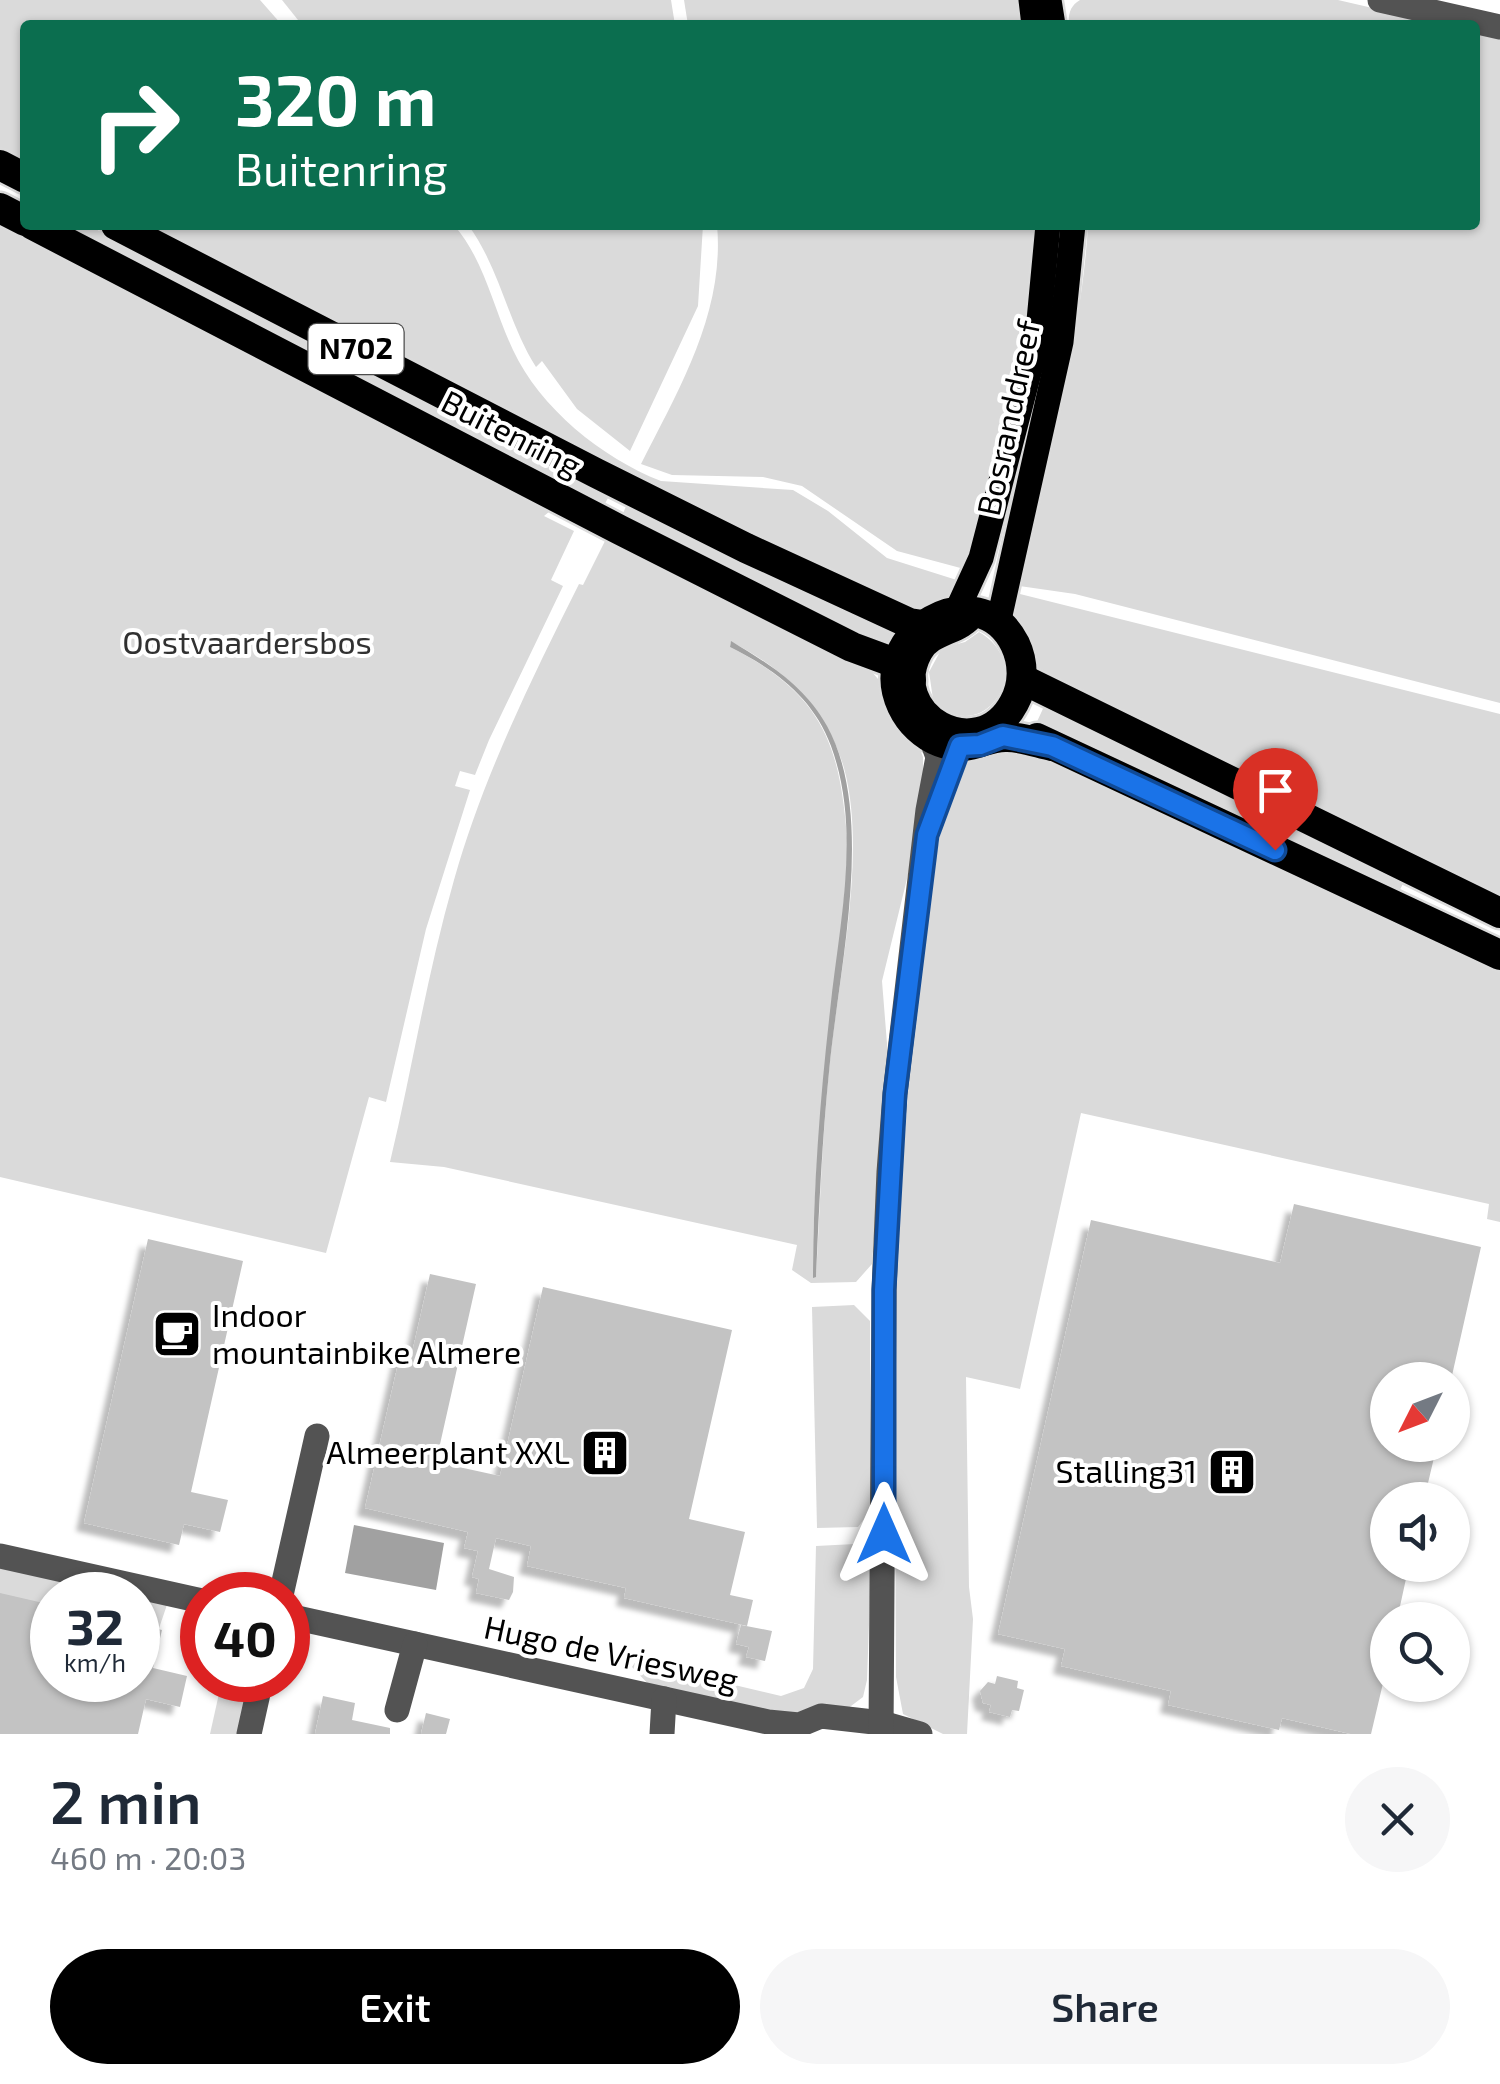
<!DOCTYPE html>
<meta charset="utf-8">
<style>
body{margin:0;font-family:"Exo 2",sans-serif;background:#f6f6f7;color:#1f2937;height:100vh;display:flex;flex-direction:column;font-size:38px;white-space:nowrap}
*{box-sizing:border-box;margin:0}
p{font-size:32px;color:#747a83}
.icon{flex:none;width:55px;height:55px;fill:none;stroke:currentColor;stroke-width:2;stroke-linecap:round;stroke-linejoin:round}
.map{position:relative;height:1734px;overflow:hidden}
.sheet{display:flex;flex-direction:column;background:#fff;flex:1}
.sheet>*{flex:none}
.banner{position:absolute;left:20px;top:20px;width:1460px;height:210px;border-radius:10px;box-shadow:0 2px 8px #0004;background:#0b6e4f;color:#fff;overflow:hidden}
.needle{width:65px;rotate:228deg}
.buttons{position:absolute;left:1370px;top:1362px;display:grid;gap:20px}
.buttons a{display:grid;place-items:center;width:100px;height:100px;border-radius:50%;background:#fff;box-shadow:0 2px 8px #0004;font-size:50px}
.speed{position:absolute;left:30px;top:1572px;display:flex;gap:20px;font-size:50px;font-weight:700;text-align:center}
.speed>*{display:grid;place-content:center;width:130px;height:130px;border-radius:50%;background:#fff;box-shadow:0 2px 8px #0004;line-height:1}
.speed small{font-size:25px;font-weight:400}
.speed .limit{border:15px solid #d22;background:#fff;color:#111}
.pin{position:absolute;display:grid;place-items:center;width:85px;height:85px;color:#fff;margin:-102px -42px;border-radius:50% 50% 50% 0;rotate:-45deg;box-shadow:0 0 10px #0007}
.pin .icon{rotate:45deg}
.me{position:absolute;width:110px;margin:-55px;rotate:0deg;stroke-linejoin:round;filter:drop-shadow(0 0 8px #0008)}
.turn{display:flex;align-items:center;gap:35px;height:210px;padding:0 50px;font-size:45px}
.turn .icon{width:130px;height:130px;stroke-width:2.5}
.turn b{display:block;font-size:70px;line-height:85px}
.round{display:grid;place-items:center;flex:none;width:105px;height:105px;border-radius:52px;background:#f6f6f7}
.head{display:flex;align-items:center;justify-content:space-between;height:170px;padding:0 50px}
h1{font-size:60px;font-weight:600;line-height:75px}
.cta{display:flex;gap:20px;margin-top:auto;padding:20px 50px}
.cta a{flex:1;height:115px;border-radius:60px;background:#000;color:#fff;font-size:40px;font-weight:600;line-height:115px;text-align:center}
.cta a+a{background:#f6f6f7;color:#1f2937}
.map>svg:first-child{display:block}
.green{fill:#dadada;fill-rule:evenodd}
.water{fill:#a1a1a1}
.building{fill:#c3c3c3;filter:url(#shadow)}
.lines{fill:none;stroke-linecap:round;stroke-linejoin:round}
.major-casing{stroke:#dbdbdb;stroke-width:30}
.highway-casing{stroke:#dbdbdb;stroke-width:35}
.minor{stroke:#535353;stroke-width:25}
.major{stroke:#000;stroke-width:25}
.highway{stroke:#000;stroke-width:30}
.route-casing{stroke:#114b97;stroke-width:25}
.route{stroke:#1a73e8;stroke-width:18}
.labels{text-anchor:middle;stroke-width:8;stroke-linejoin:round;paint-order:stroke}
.shield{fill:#fff;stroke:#4c4c4c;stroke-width:2.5}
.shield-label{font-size:30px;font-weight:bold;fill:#000}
.street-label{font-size:32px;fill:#000;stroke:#fff}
.park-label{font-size:32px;fill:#313131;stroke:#fff}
.poi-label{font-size:32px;fill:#000;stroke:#fff;text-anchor:end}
</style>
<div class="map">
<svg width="1500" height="1734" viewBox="0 0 1500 1734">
<defs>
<filter id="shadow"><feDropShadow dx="-8" dy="8" stdDeviation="2.5" flood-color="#0004"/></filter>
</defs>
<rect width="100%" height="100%" fill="#fff"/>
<g class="green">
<polygon points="0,0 260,0 282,25 25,25 25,163 0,150"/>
<polygon points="282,0 671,0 675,25 302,25"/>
<polygon points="684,0 1020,0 1024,25 688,25"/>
<path d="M1080 0H1338L1446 25H1069C1068 14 1070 6 1080 0Z"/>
<path d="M1475 32 1500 37V703L1075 594 1012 585C1043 467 1081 347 1088 225H1475Z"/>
<polygon points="0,223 550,511 544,516 574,531 551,580 563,586 489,740 475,775 460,771 455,786 470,790 426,929 386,1102 369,1097 326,1253 0,1177"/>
<polygon points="48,225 88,225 609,496 600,513"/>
<path d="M141 225H454C485 261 493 308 513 350 540 408 602 458 661 481L793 490 828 511 887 558 963 582 957 594 916 613 886 605Z"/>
<path d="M468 225H703L698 306 630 451 577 409 542 361 536 367C508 323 499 266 468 225Z"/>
<path d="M717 225H1042L1034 324 968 570 897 551 802 486 763 477 672 475 641 464C679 389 725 312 717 225Z"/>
<polygon points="629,500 901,629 890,656 619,522"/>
<path d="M608 535 873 673 888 691 918 744 923 757V782L915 846 882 981 888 1056 872 1264 856 1282 811 1283 792 1270 797 1245 444 1167 390 1162C412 1070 427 974 454 880 483 777 531 680 579 584L583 585ZM731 642C784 668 827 709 844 768 868 856 837 981 829 1071 822 1139 820 1208 816 1277H813C812 1134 838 993 848 851 841 749 827 696 730 647Z"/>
<polygon points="1012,592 1500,714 1500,899 1038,675 1012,619"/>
<path d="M979 632C1041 668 979 752 933 699L929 672 942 648 965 642Z"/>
<polygon points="1047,700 1203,774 1284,826 1404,882 1395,899 1035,726"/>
<polygon points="994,748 1047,756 1500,972 1500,1222 1487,1219 1489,1204 1081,1113 1020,1389 966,1377 969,1587 973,1619 967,1734 943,1734 903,1714 896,1677 894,1271 918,965 939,839 959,770 966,762"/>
<polygon points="854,1305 870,1321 871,1510 858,1527 817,1528 812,1307"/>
<polygon points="855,1544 871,1568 867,1680 863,1697 847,1709 793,1716 653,1689 632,1667 638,1658 646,1656 646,1664 781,1696 804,1688 813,1669 816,1546"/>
<polygon points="0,1560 169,1599 157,1634 138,1630 138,1595 52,1595 52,1610 0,1598"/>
<polygon points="222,1680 255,1680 243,1734 210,1734"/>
</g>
<g class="water">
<path d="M731 641C769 664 804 685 827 726 877 817 838 971 829 1072 822 1140 819 1209 816 1277L813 1278C813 1189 820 1099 830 1011 839 923 862 831 831 746 813 697 774 669 730 647Z"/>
<polygon points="354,1525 444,1543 436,1590 345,1573"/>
</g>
<g class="building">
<polygon points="1294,1204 1481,1247 1451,1380 1388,1380 1388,1445 1437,1445 1424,1500 1388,1500 1388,1565 1409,1565 1397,1620 1388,1620 1388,1662 1371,1734 1351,1734 1282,1718 1279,1730 1168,1705 1171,1691 1061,1666 1065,1649 998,1634 1091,1220 1280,1263"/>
<polygon points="148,1239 243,1261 191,1492 228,1500 220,1532 184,1524 179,1545 84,1523"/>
<polygon points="430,1274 476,1284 436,1462 500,1476 543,1287 732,1330 689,1519 745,1532 730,1595 753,1600 747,1626 624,1598 626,1588 527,1566 531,1546 496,1538 489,1569 514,1577 513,1592 509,1600 476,1593 479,1579 472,1577 478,1551 464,1548 468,1532 365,1508 401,1351 412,1353"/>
<polygon points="0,1593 52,1605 52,1680 138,1680 138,1624 162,1630 153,1668 187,1676 180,1707 146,1699 138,1734 0,1734"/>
<polygon points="741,1625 772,1631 765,1661 746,1657 749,1647 736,1644"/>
<polygon points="997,1676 1018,1681 1017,1688 1024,1690 1019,1711 1012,1710 1010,1717 989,1712 991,1705 983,1703 980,1691 988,1682 995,1684"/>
<polygon points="323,1696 355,1703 352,1720 390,1728 390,1734 315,1734"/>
<polygon points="426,1713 450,1719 446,1734 421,1734"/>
</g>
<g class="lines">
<g class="major-casing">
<g id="major">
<polyline points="1031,0 1034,25"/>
<polyline points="1049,0 1053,25"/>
<polyline points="953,612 959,606 981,558 1037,342 1048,225"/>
<polyline points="998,624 1061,342 1073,225"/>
</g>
</g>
<g class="highway-casing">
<g id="highway">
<polyline points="0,165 25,178"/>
<polyline points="0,208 25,221"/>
<polyline points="33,225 620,530 852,647 898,664 911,680"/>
<polyline points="116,225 596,473 746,548 909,623 923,625"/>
<path d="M972 612C959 632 931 628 918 651 883 716 979 769 1014 703 1024 685 1024 663 1015 644 978 570 868 634 902 706 910 723 924 736 940 742 972 754 982 736 1007 737 1022 737 1038 743 1052 746"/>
<polyline points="1022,679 1500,913"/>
<polyline points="1037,738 1500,955"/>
</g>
</g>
<g class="minor">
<polyline points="1380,0 1500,27"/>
<polyline points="0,1556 202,1601"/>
<polyline points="281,1595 317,1436"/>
<polyline points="288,1616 768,1722 799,1725 821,1716 882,1723 920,1734"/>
<polyline points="397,1710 415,1644"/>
<polyline points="249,1734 261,1680"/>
<polyline points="662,1734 664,1699"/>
<polyline points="881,1734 884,1290 889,1172 895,1094 928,810 938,757 931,738"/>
</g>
<use href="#major" class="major"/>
<use href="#highway" class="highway"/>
</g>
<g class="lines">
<g class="route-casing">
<polyline id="route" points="884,1534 884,1290 895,1094 927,835 960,746 980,745 1003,736 1052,746 1275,850"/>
</g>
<use href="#route" class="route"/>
</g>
<defs>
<g id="cafe-square" transform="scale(2.5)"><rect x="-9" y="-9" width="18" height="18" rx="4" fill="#000" stroke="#fff"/><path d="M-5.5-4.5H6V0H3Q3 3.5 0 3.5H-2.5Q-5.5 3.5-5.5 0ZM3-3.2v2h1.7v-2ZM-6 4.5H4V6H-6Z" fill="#fff"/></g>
<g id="building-square" transform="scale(2.5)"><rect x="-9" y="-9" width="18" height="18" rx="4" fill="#000" stroke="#fff"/><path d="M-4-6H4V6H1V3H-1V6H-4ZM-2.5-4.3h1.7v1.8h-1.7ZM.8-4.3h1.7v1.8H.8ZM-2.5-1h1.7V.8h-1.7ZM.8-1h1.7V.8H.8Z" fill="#fff"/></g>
</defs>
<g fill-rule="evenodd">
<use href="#cafe-square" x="177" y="1334"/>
<use href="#building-square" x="605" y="1453"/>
<use href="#building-square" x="1232" y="1472"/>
</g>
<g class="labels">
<rect class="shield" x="308.5" y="324" width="95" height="50" rx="8"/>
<g class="shield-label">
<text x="356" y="359">N702</text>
</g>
<g class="street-label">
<text transform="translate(1009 418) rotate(-78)" y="11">Bosranddreef</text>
<text transform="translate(511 434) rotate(27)" y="11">Buitenring</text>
<text transform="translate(611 1654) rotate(12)" y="11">Hugo de Vriesweg</text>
</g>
<g class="park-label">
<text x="247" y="654">Oostvaardersbos</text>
</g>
<g class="poi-label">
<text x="212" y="1327" text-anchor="start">Indoor<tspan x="212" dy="37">mountainbike Almere</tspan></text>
<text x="570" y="1464">Almeerplant XXL</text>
<text x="1197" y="1483">Stalling31</text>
</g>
</g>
</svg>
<div class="buttons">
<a><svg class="needle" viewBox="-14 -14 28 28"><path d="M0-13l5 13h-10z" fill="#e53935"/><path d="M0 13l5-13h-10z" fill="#747a83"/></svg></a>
<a><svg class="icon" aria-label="sound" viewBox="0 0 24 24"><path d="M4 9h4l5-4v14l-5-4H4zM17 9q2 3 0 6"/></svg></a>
<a><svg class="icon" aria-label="search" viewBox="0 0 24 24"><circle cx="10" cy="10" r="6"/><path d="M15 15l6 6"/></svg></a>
</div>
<div class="speed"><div>32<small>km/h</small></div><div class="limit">40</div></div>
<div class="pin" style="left:1275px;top:850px;background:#d93025"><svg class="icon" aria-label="arrive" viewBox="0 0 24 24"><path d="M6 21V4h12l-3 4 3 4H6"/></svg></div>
<svg class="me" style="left:884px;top:1534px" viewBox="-20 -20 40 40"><path d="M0-17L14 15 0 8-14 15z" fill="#1a73e8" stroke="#fff" stroke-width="4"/></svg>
<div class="banner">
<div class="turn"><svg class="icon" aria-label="right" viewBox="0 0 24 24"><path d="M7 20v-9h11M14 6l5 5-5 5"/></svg><div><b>320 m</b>Buitenring</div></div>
</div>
</div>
<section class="sheet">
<div class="head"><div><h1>2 min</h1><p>460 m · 20:03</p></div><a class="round"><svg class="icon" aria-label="close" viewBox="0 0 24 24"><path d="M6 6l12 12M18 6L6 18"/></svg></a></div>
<div class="cta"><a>Exit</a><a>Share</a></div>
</section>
